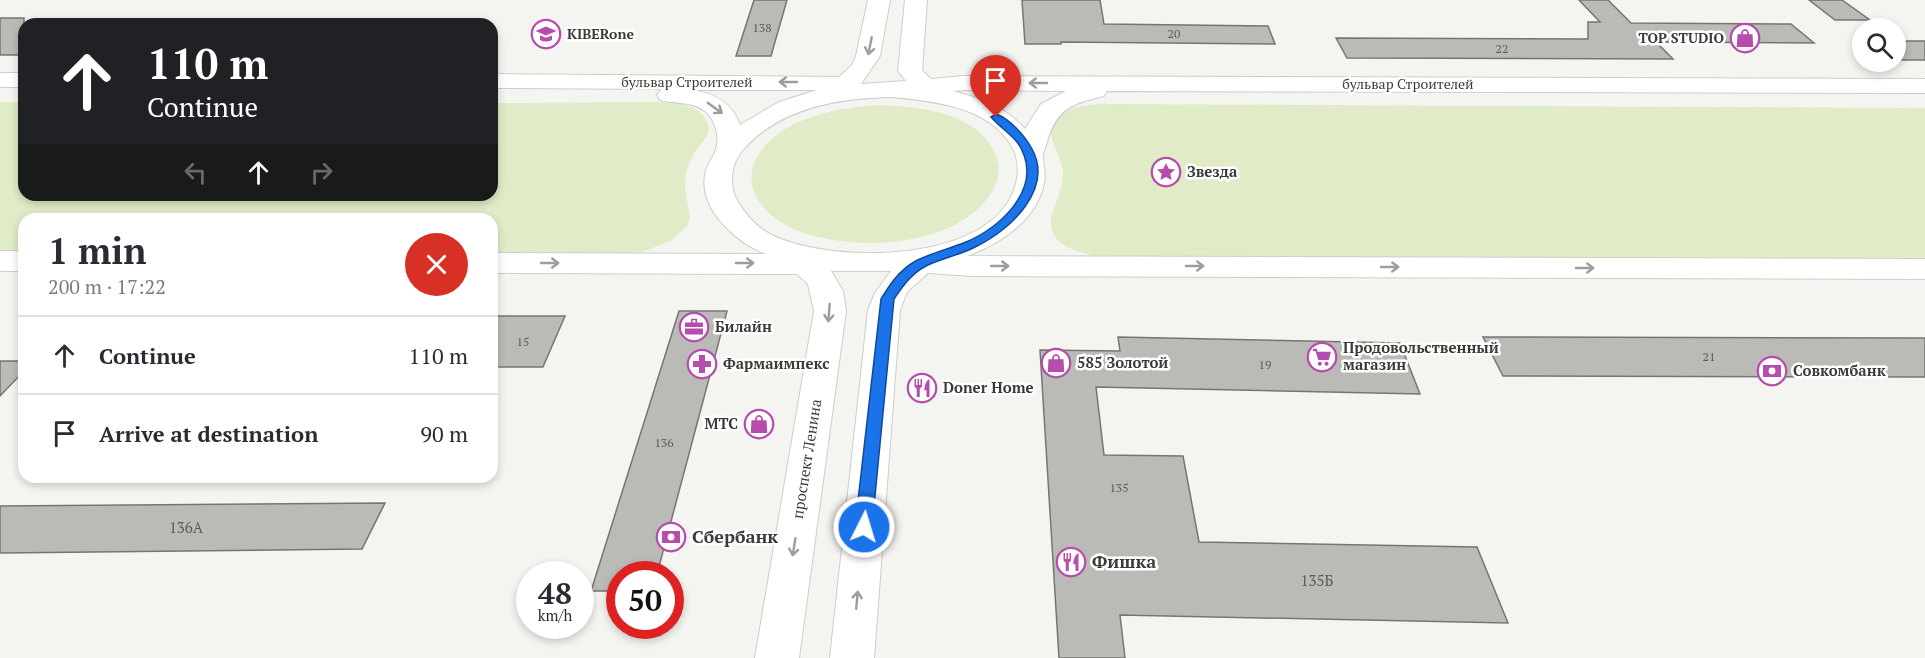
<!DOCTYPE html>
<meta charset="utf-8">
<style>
body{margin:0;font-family:"PT Serif",serif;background:#f2f2f3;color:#2b2b33;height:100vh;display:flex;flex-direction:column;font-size:22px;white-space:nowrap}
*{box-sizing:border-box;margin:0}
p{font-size:20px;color:#7c7c81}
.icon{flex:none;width:33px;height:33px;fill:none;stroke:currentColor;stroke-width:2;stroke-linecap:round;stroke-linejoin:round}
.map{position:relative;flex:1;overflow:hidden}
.details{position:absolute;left:18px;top:213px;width:480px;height:270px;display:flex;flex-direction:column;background:#fff;border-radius:18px;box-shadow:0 3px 9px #0003}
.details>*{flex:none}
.hud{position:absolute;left:18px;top:18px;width:480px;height:183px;border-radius:18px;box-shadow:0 3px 9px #0003;background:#202124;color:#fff;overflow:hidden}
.tools{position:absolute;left:1852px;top:18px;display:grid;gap:12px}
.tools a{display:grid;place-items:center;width:54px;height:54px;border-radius:50%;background:#fff;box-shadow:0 3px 9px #0003;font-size:30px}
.speed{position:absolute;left:516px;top:561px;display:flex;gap:12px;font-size:30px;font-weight:700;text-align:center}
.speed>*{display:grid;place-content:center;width:78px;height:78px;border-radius:50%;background:#fff;box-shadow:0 3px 9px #0003;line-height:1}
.speed small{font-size:15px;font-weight:400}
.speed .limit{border:9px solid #d22;background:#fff;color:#111}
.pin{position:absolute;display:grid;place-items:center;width:51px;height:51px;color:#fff;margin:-62px -26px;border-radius:50% 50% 50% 0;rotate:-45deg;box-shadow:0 0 6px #0007}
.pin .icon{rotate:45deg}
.me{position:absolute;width:66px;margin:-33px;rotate:5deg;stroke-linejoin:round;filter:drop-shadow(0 0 4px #0008)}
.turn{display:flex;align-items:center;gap:21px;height:126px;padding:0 30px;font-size:27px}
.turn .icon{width:78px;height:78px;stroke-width:2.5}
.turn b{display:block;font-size:42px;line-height:51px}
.lanes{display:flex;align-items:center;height:57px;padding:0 30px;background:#0003;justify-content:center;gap:30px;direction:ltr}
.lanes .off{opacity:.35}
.round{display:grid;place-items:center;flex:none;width:63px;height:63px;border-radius:32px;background:#f2f2f3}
.headline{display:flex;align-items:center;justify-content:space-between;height:102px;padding:0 30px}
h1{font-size:36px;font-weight:700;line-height:45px}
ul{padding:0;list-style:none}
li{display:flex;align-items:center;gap:18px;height:78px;padding:0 30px;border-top:2px solid #e1e1e2}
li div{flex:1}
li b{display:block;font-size:22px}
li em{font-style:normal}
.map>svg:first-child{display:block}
.green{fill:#e0ecc7}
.building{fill:#babbb7;stroke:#757673;stroke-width:1.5}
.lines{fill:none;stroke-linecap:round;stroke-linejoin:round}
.secondary-casing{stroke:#ccceca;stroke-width:2}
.secondary{fill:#fff;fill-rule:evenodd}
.oneway{stroke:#9d9d9c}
.route{fill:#1a73e8;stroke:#114b97;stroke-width:1.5}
.labels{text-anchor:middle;stroke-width:5;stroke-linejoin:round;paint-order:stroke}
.number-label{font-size:12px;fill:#5b5b59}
.far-poi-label{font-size:14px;font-weight:bold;fill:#3b3b3a;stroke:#fff;text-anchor:start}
.far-street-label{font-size:14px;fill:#3b3b3a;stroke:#fff}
.poi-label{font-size:15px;font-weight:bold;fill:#3b3b3a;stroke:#fff;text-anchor:start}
.street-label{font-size:15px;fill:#3b3b3a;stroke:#fff}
.near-number-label{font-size:15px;fill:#5b5b59}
.near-poi-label{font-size:18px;font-weight:bold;fill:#3b3b3a;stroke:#fff;text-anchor:start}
</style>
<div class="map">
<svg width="1925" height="658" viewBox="0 0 1925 658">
<rect width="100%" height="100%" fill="#f4f5f1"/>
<g class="green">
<path d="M0 102H24V195H492V103L671 102C688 105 704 108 709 127L707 136 694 153 686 172 685 190 690 218 688 225 672 240 645 251 628 253 492 252V219H24V250H0Z"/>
<path d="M1100 104 1925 108V258L1100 257C1079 253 1044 245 1052 215 1056 201 1063 188 1063 174 1062 161 1056 152 1052 139 1045 109 1080 106 1100 104Z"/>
<path d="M878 105C917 106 980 112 996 156 1001 169 998 184 990 195 956 244 871 250 818 237 792 231 764 217 754 192 750 182 751 170 755 161 776 118 835 108 878 105Z"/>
</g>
<g class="building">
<polygon points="754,0 787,0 771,56 736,56"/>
<polygon points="1022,0 1100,0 1104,24 1268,26 1275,44 1061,42 1061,44 1025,44"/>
<polygon points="1579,0 1608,0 1631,23 1791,24 1814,43 1656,42 1673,59 1347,58 1336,38 1588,39 1588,22 1600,22"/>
<polygon points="1809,0 1842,0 1870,20 1835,20"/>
<rect x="0" y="18" width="24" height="37"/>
<rect x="1896" y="41" width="29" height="19"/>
<polygon points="679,311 727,311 657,574 620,574 620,591 591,591"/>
<polygon points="492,316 565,316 543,367 492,367"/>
<polygon points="1118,337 1400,343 1420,394 1096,387 1104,455 1183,456 1199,542 1477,547 1508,623 1120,615 1125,658 1059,658 1040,350 1120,351"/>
<polygon points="1483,337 1925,338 1925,377 1503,376"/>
<polygon points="0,361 24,361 24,371 0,396"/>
<polygon points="385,503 362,549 0,553 0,506"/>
</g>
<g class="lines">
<g class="secondary-casing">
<g id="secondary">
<path d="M868 0H890L880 56 861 84 906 81 898 71 905 0H927L922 70 931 79 964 76 1925 79V93L1107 91 1104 96C1075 103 1058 107 1048 138 1047 143 1044 150 1043 155 1043 164 1046 173 1044 183 1037 220 1000 244 967 256L1925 259V279L972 276 928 273 907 292 900 310 874 658H830L868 310 875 293 891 271H831L843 291 846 311 799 658H755L814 311 808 284 797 274 492 273V253L766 254C737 243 699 210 705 175 706 164 716 155 717 145 719 134 714 118 705 111 692 101 675 104 660 100L657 95 662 89 492 88V74L839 77 852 65 856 56ZM691 90H817L779 102 740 125C732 102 714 93 691 90ZM964 90 1066 91 1041 104 1025 129C1006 107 980 98 953 91ZM891 97C932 101 990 106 1012 147 1019 159 1019 174 1015 187 991 264 833 264 774 236 758 229 747 216 738 202 729 186 730 166 742 151 778 108 838 98 891 97Z"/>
<rect x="0" y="73" width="24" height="14"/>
<rect x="0" y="251" width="24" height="20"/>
</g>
</g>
<use href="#secondary" class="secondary"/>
</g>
<defs><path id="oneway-shaft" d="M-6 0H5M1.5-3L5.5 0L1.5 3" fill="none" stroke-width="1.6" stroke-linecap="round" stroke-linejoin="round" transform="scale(1.5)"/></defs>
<g class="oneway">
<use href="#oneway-shaft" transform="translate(870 46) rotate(101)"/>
<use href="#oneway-shaft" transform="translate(788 82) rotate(-180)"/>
<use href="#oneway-shaft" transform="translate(1038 83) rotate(180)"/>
<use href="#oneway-shaft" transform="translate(715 108) rotate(36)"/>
<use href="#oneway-shaft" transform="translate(550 263)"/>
<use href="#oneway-shaft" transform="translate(745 263)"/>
<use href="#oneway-shaft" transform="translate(1000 266)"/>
<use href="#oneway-shaft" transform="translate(1195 266)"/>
<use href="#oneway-shaft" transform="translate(1390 267)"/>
<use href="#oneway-shaft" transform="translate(1585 268)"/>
<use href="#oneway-shaft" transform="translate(829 313) rotate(94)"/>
<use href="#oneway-shaft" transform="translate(794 547) rotate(99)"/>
<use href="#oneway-shaft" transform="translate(857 600) rotate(-85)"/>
</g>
<path class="route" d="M996 114C1010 119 1025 136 1032 149 1054 189 1010 230 977 246 961 255 942 258 926 266 911 274 903 286 894 299L872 527 870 531 864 533 858 531 855 527 881 299C890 284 899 271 914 262 930 253 949 249 966 242 998 229 1038 193 1024 155 1019 138 1002 130 991 117Z"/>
<defs>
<g id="school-ring" transform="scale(1.5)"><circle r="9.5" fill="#fff" stroke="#b84cac" stroke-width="1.5"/><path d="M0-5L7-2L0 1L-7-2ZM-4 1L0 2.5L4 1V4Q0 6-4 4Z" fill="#b84cac"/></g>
<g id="shop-ring" transform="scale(1.5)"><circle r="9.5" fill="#fff" stroke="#b84cac" stroke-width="1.5"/><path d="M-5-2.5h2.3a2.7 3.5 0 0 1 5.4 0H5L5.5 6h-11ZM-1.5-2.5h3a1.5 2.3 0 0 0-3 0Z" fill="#b84cac"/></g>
<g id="sight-ring" transform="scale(1.5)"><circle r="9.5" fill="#fff" stroke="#b84cac" stroke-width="1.5"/><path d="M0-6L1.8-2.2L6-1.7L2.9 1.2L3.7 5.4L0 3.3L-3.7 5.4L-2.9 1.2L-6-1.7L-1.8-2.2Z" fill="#b84cac"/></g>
<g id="office-ring" transform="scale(1.5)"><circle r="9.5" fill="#fff" stroke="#b84cac" stroke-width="1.5"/><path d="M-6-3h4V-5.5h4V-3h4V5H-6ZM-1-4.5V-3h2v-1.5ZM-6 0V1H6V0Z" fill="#b84cac"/></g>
<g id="supermarket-ring" transform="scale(1.5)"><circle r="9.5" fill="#fff" stroke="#b84cac" stroke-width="1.5"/><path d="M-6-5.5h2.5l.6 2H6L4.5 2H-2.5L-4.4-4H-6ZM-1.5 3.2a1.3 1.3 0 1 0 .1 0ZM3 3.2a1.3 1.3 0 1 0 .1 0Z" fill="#b84cac"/></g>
<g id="pharmacy-ring" transform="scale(1.5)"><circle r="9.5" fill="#fff" stroke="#b84cac" stroke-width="1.5"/><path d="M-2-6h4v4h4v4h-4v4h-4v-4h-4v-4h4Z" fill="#b84cac"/></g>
<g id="bank-ring" transform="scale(1.5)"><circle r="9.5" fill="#fff" stroke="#b84cac" stroke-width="1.5"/><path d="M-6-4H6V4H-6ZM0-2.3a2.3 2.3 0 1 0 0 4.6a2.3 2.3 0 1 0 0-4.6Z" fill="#b84cac"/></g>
<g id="restaurant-ring" transform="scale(1.5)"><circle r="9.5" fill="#fff" stroke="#b84cac" stroke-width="1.5"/><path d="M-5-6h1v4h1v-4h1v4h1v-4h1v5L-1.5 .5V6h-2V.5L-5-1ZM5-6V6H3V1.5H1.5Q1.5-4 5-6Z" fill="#b84cac"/></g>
</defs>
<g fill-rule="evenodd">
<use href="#school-ring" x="546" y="34"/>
<use href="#shop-ring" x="1745" y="38"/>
<use href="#sight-ring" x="1166" y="172"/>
<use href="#office-ring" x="694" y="327"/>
<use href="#supermarket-ring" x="1322" y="357"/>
<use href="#shop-ring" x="1056" y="363"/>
<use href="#pharmacy-ring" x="702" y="364"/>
<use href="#bank-ring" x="1772" y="371"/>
<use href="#restaurant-ring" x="922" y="388"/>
<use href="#shop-ring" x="759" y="424"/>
<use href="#bank-ring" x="671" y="537"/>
<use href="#restaurant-ring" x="1071" y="562"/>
</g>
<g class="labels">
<g class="number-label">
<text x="762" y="32">138</text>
<text x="1174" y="38">20</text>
<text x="1502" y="53">22</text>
<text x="523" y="346">15</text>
<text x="1709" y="361">21</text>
<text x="1265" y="369">19</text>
<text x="664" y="447">136</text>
<text x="1119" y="492">135</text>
</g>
<g class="far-poi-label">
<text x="567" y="39">KIBERone</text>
<text x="1724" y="43" text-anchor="end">TOP STUDIO</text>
</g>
<g class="far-street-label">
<text x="687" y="87">бульвар Строителей</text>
<text x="1408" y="89">бульвар Строителей</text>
</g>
<g class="poi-label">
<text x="1187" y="177">Звезда</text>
<text x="715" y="332">Билайн</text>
<text x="1343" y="353">Продовольственный<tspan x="1343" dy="17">магазин</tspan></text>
<text x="1077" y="368">585 Золотой</text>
<text x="723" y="369">Фармаимпекс</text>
<text x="1793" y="376">Совкомбанк</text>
<text x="943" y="393">Doner Home</text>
<text x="738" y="429" text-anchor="end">МТС</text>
</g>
<g class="street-label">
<text transform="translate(807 459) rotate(-81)" y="5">проспект Ленина</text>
</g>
<g class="near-number-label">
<text x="186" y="533">136А</text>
<text x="1317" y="586">135Б</text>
</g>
<g class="near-poi-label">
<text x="692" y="543">Сбербанк</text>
<text x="1092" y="568">Фишка</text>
</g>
</g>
</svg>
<div class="tools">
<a><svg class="icon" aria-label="search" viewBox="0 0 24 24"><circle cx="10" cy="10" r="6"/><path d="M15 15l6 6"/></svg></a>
</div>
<div class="speed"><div>48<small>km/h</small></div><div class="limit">50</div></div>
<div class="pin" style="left:996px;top:117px;background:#d93025"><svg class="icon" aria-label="arrive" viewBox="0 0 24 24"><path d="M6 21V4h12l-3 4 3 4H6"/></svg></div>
<svg class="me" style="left:864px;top:527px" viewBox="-20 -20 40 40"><circle r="17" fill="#1a73e8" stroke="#fff" stroke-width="3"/><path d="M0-11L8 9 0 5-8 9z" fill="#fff"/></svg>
<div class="hud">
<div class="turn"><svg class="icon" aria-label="ahead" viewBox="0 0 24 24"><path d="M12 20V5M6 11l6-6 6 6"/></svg><div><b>110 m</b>Continue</div></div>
<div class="lanes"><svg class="icon off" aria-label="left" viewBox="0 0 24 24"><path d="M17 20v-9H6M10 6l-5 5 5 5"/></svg><svg class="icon" aria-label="ahead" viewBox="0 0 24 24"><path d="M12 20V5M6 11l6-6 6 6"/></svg><svg class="icon off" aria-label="right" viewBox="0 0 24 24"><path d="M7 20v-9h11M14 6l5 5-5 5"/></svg></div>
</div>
<section class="details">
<div class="headline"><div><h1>1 min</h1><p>200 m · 17:22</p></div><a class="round" style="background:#d93025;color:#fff"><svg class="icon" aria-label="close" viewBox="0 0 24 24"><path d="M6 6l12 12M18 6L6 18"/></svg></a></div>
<ul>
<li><svg class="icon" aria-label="ahead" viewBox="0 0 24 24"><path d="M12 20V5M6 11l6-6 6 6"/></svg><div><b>Continue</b></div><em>110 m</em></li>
<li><svg class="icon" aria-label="arrive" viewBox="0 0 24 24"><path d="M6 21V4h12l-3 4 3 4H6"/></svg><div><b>Arrive at destination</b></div><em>90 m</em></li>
</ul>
</section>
</div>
